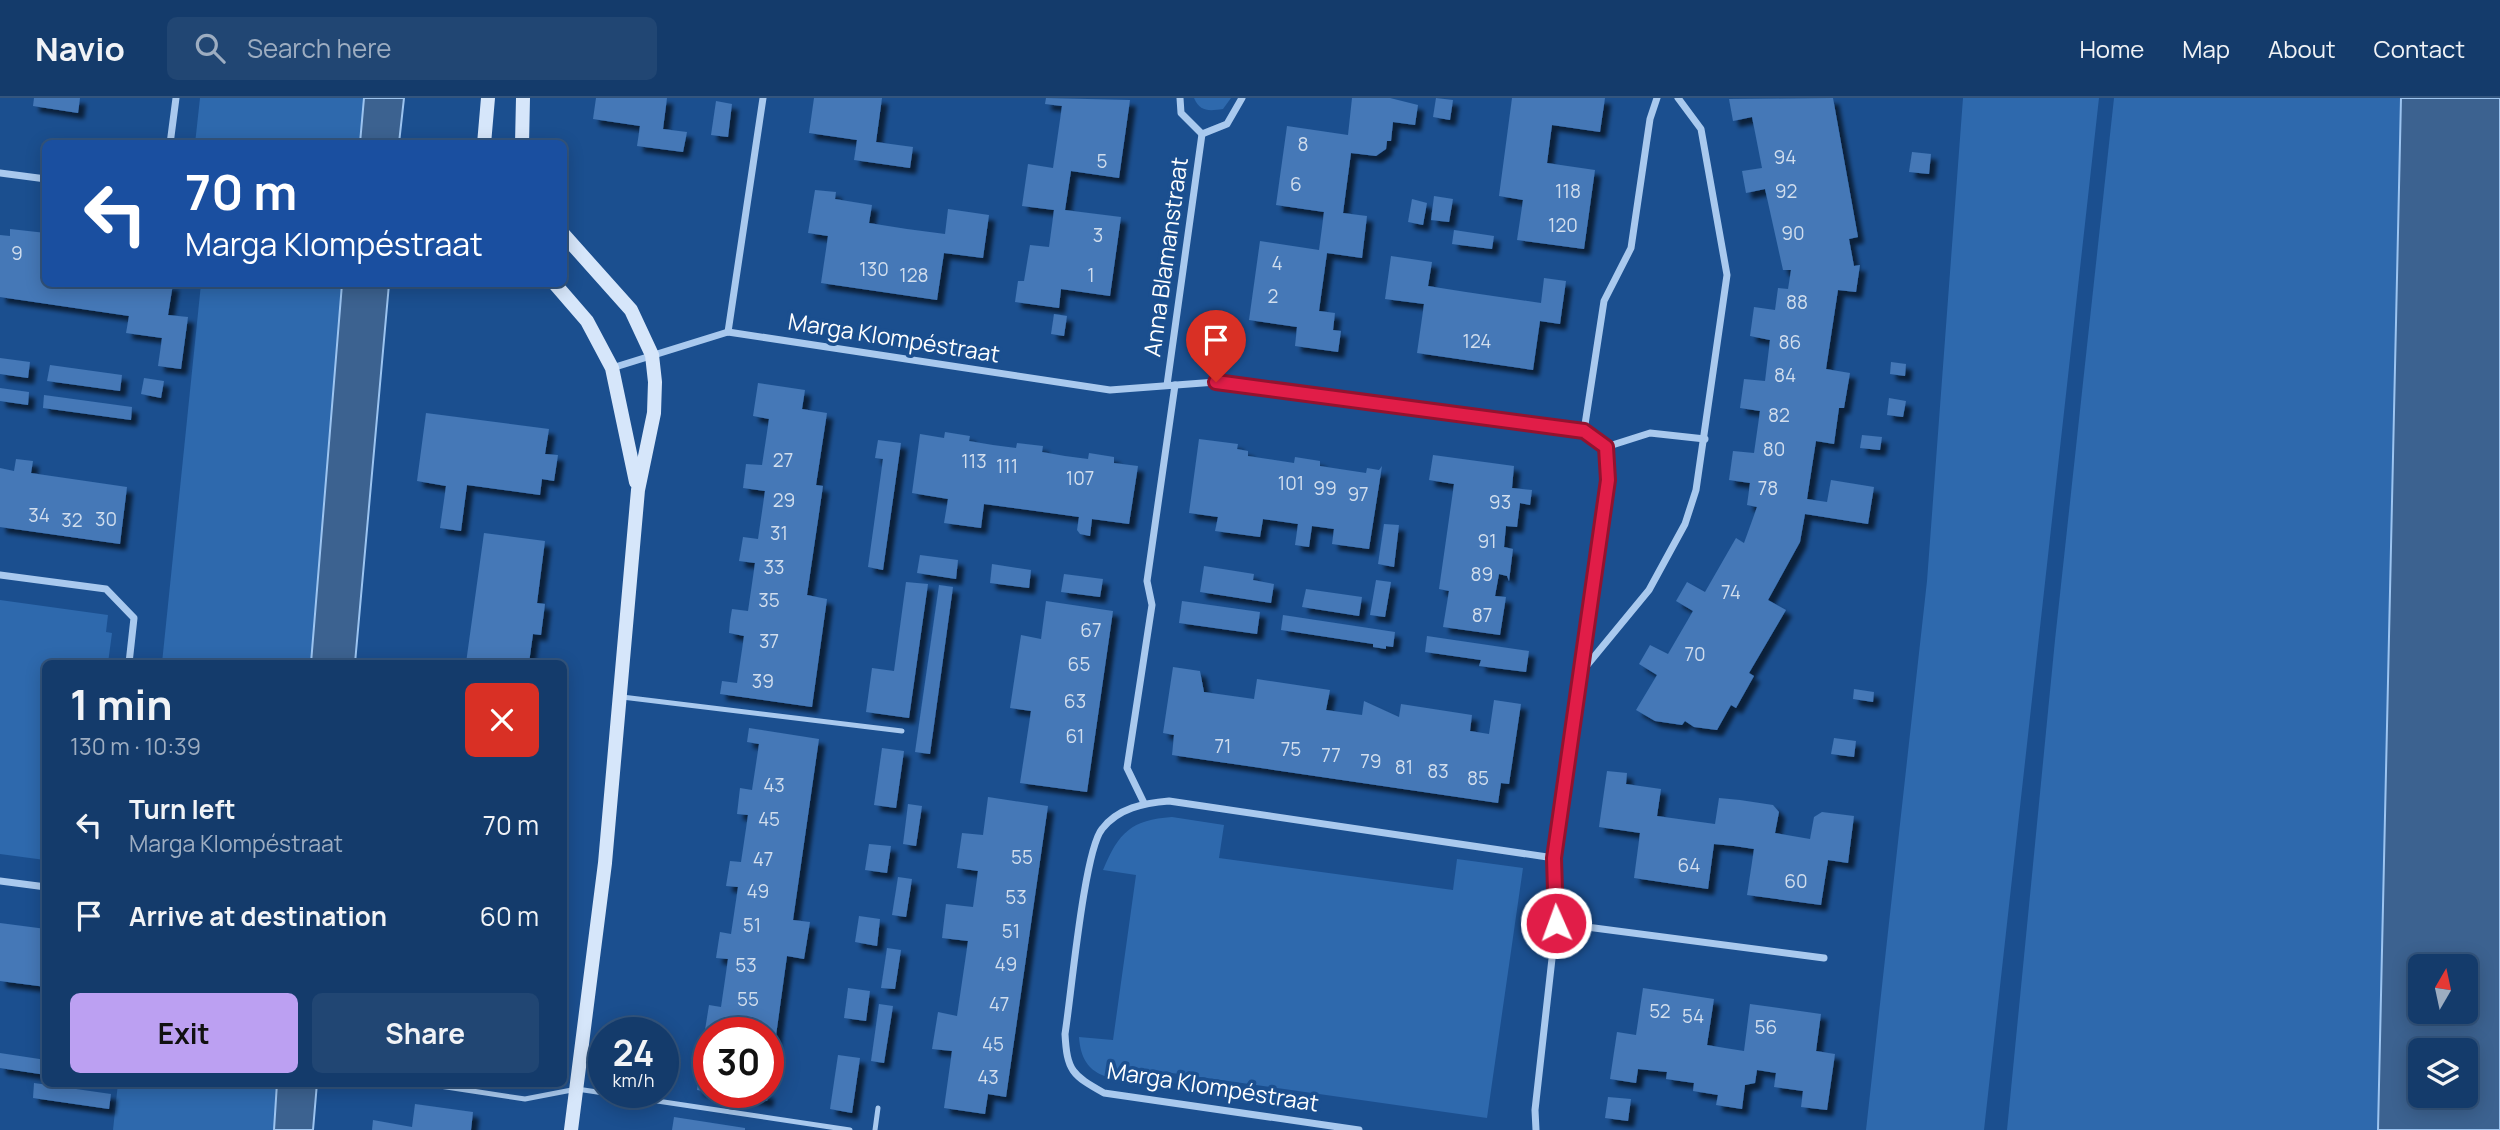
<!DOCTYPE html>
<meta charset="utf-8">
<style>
body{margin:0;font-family:Manrope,sans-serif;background:#214673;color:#f1f3f6;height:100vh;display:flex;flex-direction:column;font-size:26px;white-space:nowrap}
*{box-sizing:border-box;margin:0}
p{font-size:23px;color:#9dadc1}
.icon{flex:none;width:38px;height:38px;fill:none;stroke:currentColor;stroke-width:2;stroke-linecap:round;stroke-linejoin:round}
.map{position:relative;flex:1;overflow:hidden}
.side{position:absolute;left:42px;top:562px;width:525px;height:427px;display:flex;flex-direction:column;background:#143b6b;border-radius:10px;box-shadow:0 4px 18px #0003,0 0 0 2px #33557e}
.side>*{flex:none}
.hud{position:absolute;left:42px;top:42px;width:525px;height:147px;border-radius:10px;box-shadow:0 4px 18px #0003,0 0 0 2px #33557e;background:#1a4fa0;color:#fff;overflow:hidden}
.needle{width:46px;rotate:9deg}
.controls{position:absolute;left:2408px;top:856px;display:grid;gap:14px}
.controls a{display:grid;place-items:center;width:70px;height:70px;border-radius:10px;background:#143b6b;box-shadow:0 4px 18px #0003,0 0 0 2px #33557e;font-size:35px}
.speed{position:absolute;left:588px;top:919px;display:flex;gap:14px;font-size:35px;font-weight:700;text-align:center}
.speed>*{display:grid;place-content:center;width:91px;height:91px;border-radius:50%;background:#143b6b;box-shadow:0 4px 18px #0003,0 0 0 2px #33557e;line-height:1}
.speed small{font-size:18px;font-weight:400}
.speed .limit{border:10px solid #d22;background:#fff;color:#111}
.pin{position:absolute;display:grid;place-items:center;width:60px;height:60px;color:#fff;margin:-72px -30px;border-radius:50% 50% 50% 0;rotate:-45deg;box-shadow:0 0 7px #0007}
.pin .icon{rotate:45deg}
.me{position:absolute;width:77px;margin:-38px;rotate:358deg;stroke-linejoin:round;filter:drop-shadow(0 0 5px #0008)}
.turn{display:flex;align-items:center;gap:24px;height:147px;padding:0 28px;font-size:32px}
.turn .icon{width:91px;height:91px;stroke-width:2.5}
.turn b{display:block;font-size:49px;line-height:60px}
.round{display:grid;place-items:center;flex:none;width:74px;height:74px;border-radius:10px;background:#214673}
.overview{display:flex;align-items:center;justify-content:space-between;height:119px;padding:0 28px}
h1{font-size:42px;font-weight:700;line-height:52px}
.primary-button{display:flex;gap:14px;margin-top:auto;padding:14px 28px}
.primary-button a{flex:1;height:80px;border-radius:10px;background:#bca0f2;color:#111;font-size:28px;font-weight:700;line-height:80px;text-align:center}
.primary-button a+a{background:#214673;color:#f1f3f6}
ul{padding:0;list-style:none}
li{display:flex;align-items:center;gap:21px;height:91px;padding:0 28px}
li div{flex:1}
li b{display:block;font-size:26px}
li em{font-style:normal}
header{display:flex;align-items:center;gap:42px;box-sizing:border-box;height:98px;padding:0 35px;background:#143b6b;border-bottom:2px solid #33557e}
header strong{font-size:33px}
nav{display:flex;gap:38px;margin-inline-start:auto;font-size:24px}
.search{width:490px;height:63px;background:#214673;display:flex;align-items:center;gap:18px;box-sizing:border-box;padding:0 24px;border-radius:10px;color:#9dadc1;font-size:26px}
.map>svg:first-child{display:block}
.green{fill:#2e69ad}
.water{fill:#3c6290;stroke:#9cc4f0;stroke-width:2;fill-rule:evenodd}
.building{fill:#4478b7;filter:url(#shadow)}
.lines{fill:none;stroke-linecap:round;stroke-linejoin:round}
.lane{stroke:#a9c9ee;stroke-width:5}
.street{stroke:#a9c9ee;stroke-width:7}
.secondary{stroke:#d6e6fa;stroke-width:14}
.route-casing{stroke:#92132f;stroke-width:18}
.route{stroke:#e11d48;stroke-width:12}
.labels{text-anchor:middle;stroke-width:7;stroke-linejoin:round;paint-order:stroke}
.number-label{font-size:19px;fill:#d0dded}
.street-label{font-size:23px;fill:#fff;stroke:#1b4f8f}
</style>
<header>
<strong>Navio</strong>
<div class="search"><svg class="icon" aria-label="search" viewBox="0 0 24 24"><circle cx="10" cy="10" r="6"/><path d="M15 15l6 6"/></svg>Search here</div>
<nav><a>Home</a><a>Map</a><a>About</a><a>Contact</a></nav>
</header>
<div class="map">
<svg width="2500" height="1032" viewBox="0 0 2500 1032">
<defs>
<filter id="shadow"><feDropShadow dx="6" dy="6" stdDeviation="2" flood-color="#0009"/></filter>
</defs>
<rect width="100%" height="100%" fill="#1b4f8f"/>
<g class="green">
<polygon points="200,0 364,0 360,45 195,46"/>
<path d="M1194 0H1231L1223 11C1209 13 1200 14 1194 0Z"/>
<polygon points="1963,0 2099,0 1984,1032 1866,1032 1927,483"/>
<polygon points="2114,0 2401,0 2378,1032 2007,1032 2055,542"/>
<polygon points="201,186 342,186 311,565 162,565"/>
<polygon points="0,502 108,517 106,534 112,535 108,565 46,565 45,762 0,756"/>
<path d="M1172 719 1224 727 1219 760 1453 792 1457 761 1523 770 1487 1020 1151 972 1148 986C1113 980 1082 983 1079 939L1113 942 1136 777 1103 772C1119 734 1131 722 1172 719Z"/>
<polygon points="118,985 277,985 274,1032 113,1032"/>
</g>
<g class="water">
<polygon points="364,0 404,0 399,45 360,45"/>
<path d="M2401 0H2500V1032H2378ZM2420 868H2466V914H2420ZM2420 952H2466V998H2420Z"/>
<polygon points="342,186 389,186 355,565 311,565"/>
<polygon points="277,985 317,985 313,1032 274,1032"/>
</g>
<g class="building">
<polygon points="34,0 80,0 78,15 33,8"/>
<polygon points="596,0 667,0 663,31 687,34 683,54 637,48 640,28 593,21"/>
<polygon points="814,0 882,0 876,44 913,49 910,70 854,62 857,42 809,35"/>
<polygon points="1046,0 1130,2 1119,80 1071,73 1065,112 1121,119 1110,198 1061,191 1059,210 1015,204 1018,183 1024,183 1030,147 1049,149 1054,112 1022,108 1028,66 1053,70 1062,8 1045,6"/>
<polygon points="1352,0 1390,0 1418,7 1415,27 1393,24 1391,43 1387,43 1386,51 1376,58 1351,55 1343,115 1367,118 1362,160 1327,155 1319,213 1335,215 1333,232 1341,233 1338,254 1295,248 1297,229 1249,222 1260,143 1319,152 1324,114 1276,107 1287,28 1348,37"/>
<polygon points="1436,0 1453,2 1450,22 1433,19"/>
<polygon points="1512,0 1605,0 1600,34 1552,27 1547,65 1595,72 1584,151 1517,142 1523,102 1499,98"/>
<polygon points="1833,0 1858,139 1849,141 1854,168 1860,167 1856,194 1838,192 1826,271 1850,275 1844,310 1839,310 1834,346 1816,343 1807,401 1827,404 1831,382 1874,389 1868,426 1805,416 1800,444 1768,502 1786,512 1749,575 1754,578 1736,610 1731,607 1717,632 1694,629 1685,623 1682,627 1655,623 1636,612 1657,577 1639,566 1650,547 1668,556 1693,513 1676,503 1687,484 1705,494 1736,440 1744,445 1757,409 1747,407 1750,385 1729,382 1733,353 1754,355 1760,313 1740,310 1744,281 1765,283 1770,242 1750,238 1754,209 1775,212 1778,190 1788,191 1791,172 1783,172 1765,91 1746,95 1742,73 1762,70 1752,19 1733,23 1729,1"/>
<polygon points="716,3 732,6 728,39 711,37"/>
<polygon points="1912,54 1931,56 1929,76 1909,74"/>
<polygon points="815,92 836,94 835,101 872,107 869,125 907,131 945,136 948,111 989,117 983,160 944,155 937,202 821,185 828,138 808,135"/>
<polygon points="1434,98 1453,101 1449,124 1431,122"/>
<polygon points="1412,101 1427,105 1423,127 1408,124"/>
<polygon points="10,131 46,135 46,186 173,186 168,217 188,219 181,271 158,268 162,240 126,235 129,218 0,199 0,137 10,138"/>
<polygon points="1454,132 1494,138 1492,151 1452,146"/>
<polygon points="1391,158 1432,164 1428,188 1466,194 1541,205 1544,180 1566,183 1560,226 1540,223 1533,272 1417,255 1424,206 1385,201"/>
<polygon points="1054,216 1067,218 1064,238 1051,236"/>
<polygon points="0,260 30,264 28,280 0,276"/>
<polygon points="1891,264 1906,266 1905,278 1890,276"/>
<polygon points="50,267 122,277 120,293 47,283"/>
<polygon points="144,280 164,283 161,300 141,296"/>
<polygon points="758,285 805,292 802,311 827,315 816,387 823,388 807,497 827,501 812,609 720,596 722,583 737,585 744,538 729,535 730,523 732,511 748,513 755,465 739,463 743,439 758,441 765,393 743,390 746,366 762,367 769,321 753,318"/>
<polygon points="0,290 29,294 28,307 0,303"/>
<polygon points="44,297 132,309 131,322 43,310"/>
<polygon points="1889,300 1906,303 1903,319 1887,317"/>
<polygon points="426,315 549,331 545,356 558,357 554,383 542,381 540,397 467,387 461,433 440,430 446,388 417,383"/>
<polygon points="945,334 970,338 969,343 993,347 1016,350 1017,345 1043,348 1042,354 1065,358 1088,361 1089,355 1114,359 1114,365 1138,368 1129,426 1092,421 1090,438 1080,436 1077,432 1079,419 984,406 981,430 944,425 948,401 912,395 920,336 944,340"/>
<polygon points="1862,337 1882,339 1880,352 1860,350"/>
<polygon points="1199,341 1238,346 1237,351 1248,353 1248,358 1294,365 1295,359 1320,363 1320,368 1366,375 1367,370 1379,372 1382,368 1369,451 1332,446 1334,431 1312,428 1309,449 1295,447 1298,426 1263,421 1260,439 1215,433 1218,419 1189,415"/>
<polygon points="878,342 901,345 883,472 868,469 883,361 875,360"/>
<polygon points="1433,357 1514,368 1512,390 1532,392 1530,407 1520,405 1517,429 1506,428 1504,449 1513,451 1509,483 1507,478 1499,476 1495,498 1506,499 1500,537 1443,529 1449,493 1439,491 1454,386 1429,382"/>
<polygon points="16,361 33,363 31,375 127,389 120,446 0,429 0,370 14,373"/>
<polygon points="1384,426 1399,427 1394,469 1378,466"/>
<polygon points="484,435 545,443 537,505 545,506 541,537 533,536 529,565 466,565"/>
<polygon points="920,457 958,462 956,481 917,475"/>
<polygon points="992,466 1031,472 1029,490 990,485"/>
<polygon points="1204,468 1254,476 1253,482 1274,486 1271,505 1200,494"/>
<polygon points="1064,476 1103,481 1100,499 1061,494"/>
<polygon points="1376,482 1391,484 1385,519 1370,517"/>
<polygon points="906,484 928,486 909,620 866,614 872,570 894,573"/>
<polygon points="939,487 953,489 930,656 915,654"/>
<polygon points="1306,491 1362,499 1359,518 1302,509"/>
<polygon points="1046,503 1113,513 1087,694 1020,685 1031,613 1010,610 1021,537 1041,541"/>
<polygon points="1182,503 1260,514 1257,536 1179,525"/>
<polygon points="1283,517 1395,534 1393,549 1386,548 1386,551 1373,549 1373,546 1281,532"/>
<polygon points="1427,538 1529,553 1526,574 1479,568 1481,562 1425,554"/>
<polygon points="1173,569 1200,573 1204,594 1254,601 1257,581 1330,592 1326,612 1362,617 1364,603 1399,619 1401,606 1472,617 1470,633 1489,636 1494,602 1521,606 1509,686 1501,685 1498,705 1172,657 1174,637 1163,635"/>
<polygon points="1854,591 1874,594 1873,604 1853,601"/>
<polygon points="749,630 819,641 793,822 810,824 804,861 787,858 770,981 768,934 705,932 709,907 721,909 728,861 716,860 720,834 731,836 738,789 726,788 730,763 741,764 748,717 737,716 740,690 752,692 759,646 747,644"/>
<polygon points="1834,640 1856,643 1854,659 1831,656"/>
<polygon points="882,650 904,653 896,710 874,707"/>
<polygon points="1607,673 1627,675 1626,686 1661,691 1657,718 1715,726 1719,700 1740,702 1773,707 1779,714 1775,735 1810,741 1814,719 1822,714 1854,718 1848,765 1828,762 1821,807 1747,797 1754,751 1734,748 1714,746 1708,791 1634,780 1640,735 1599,729"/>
<polygon points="988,699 1048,708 1006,999 988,996 985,1016 944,1010 952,953 932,951 938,914 957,918 968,843 942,840 946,806 973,809 978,773 957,770 962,735 983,737"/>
<polygon points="908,706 922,708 916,748 903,746"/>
<polygon points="869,746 891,748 887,775 865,772"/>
<polygon points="898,779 912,781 906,819 892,817"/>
<polygon points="859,818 880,821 877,848 855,844"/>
<polygon points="0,825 46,831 46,889 0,883"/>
<polygon points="887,850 901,852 895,891 881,890"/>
<polygon points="848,890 870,893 866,923 844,920"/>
<polygon points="1643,890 1714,901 1707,947 1725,950 1744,953 1750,906 1821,916 1816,953 1835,956 1827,1012 1801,1009 1803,993 1774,989 1776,975 1757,972 1755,985 1745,987 1742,1011 1716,1007 1718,997 1693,993 1694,985 1666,981 1667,974 1638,971 1636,985 1610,981 1617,934 1636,937"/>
<polygon points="879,906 893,908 884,965 871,963"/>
<polygon points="0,955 46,962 46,977 0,970"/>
<polygon points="838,957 860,960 852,1015 830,1011"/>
<polygon points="699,979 709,980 709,994 697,992"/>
<polygon points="34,985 111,996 109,1011 33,1000"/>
<polygon points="718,994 768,994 767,1003"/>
<polygon points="1608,999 1631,1001 1628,1023 1605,1020"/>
<polygon points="415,1006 473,1014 471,1032 372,1032 373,1022 412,1029"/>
<polygon points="674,1019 745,1030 745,1032 672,1032"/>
</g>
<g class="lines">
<g class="lane">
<polyline points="622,599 902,633"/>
<polyline points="420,985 525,1001 577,991 850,1032"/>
<polyline points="875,1032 878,1010"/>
</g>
<g class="street">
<polyline points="1180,0 1181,15 1202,36"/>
<polyline points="1202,36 1227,26 1242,0"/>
<polyline points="170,46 176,0"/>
<polyline points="0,75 46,81"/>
<polyline points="728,234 763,0"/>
<polyline points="612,270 728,234 1110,292 1216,284 1584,333 1606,349 1608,382 1554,760 1556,825 1535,1012 1536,1032"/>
<polyline points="1167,287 1202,36"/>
<polyline points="1584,333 1604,203 1631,150 1650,21 1657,0"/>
<polyline points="1606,349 1650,335 1705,341"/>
<polyline points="0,477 106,491 134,520 129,565"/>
<polyline points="1579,577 1649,492 1685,426 1696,392 1727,177 1701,31 1678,0"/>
<polyline points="1144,705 1127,670 1152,507 1147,483 1175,287"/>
<polyline points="0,783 46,789"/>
<polyline points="1556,825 1824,860"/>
<path d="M1359 1032 1104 995C1072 977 1067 973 1065 936 1071 899 1084 753 1102 731 1118 710 1144 705 1169 703L1554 760"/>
</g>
<g class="secondary">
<polyline points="484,46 488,0"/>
<polyline points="522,46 523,0"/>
<polyline points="564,137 631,212 652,257 655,284 654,315 638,392 605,765 571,1032"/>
<polyline points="555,186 587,223 612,270 636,384"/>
</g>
</g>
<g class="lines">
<g class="route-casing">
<polyline id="route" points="1216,284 1584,333 1606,349 1608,382 1554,760 1556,825"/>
</g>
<use href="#route" class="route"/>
</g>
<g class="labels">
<g class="number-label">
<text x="1303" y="53">8</text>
<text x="1785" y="66">94</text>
<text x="1102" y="70">5</text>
<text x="1296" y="93">6</text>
<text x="1568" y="100">118</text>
<text x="1786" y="100">92</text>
<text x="1563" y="134">120</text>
<text x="1793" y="142">90</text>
<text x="1098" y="144">3</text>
<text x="17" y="162">9</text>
<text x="1277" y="172">4</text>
<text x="874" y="178">130</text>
<text x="914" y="184">128</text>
<text x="1091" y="184">1</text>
<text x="1273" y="205">2</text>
<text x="1797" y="211">88</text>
<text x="1477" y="250">124</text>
<text x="1790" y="251">86</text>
<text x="1785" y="284">84</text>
<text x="1779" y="324">82</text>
<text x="1774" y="358">80</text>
<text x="783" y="369">27</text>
<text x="974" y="370">113</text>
<text x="1007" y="375">111</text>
<text x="1080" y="387">107</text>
<text x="1291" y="392">101</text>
<text x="1325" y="397">99</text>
<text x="1768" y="397">78</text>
<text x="1358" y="403">97</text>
<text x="784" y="409">29</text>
<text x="1500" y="411">93</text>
<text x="39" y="424">34</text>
<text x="106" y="428">30</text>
<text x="72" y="429">32</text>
<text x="779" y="442">31</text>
<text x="1487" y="450">91</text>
<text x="774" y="476">33</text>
<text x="1482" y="483">89</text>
<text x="1731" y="501">74</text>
<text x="769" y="509">35</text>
<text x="1482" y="524">87</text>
<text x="1091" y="539">67</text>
<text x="769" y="550">37</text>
<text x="1695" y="563">70</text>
<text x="1079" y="573">65</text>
<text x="763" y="590">39</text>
<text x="1075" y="610">63</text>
<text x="1075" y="645">61</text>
<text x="1223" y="655">71</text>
<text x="1291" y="658">75</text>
<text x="1331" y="664">77</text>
<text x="1371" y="670">79</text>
<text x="1404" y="676">81</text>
<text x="1438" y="680">83</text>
<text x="1478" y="687">85</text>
<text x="774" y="694">43</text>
<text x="769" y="728">45</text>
<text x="1022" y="766">55</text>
<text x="763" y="768">47</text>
<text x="1689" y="774">64</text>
<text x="1796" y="790">60</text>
<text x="758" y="800">49</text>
<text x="1016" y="806">53</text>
<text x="752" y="834">51</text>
<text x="1011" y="840">51</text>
<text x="1006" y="873">49</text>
<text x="746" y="874">53</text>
<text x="748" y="908">55</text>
<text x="999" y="913">47</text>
<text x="1660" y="920">52</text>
<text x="1693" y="925">54</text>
<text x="1766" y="936">56</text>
<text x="993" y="953">45</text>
<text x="988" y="986">43</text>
</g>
<g class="street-label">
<text transform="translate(1166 159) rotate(-82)" y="8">Anna Blamanstraat</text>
<text transform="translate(894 240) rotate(9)" y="8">Marga Klompéstraat</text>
<text transform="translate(1213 989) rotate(9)" y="8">Marga Klompéstraat</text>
</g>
</g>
</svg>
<div class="controls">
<a><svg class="needle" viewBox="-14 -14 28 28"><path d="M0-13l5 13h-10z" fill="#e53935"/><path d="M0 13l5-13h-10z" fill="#9dadc1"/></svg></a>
<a><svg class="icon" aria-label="layers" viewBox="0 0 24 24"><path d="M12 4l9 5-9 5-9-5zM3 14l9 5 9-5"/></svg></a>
</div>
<div class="speed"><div>24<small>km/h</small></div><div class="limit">30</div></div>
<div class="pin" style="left:1216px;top:284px;background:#d93025"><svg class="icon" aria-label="arrive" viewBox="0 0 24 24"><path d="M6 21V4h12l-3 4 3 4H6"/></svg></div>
<svg class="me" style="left:1556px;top:825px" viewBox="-20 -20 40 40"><circle r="17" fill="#e11d48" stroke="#fff" stroke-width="3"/><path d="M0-11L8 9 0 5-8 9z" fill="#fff"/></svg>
<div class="hud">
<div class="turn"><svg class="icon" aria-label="left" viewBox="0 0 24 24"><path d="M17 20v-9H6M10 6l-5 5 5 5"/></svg><div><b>70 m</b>Marga Klompéstraat</div></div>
</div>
<section class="side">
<div class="overview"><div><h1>1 min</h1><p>130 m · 10:39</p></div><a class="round" style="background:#d93025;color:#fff"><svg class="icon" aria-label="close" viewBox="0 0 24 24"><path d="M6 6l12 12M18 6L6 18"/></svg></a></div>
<ul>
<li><svg class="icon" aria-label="left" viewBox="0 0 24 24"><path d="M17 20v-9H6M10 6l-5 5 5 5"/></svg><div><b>Turn left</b><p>Marga Klompéstraat</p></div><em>70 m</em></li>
<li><svg class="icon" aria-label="arrive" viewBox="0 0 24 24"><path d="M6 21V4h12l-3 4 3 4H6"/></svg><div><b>Arrive at destination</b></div><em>60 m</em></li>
</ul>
<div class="primary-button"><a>Exit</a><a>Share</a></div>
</section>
</div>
